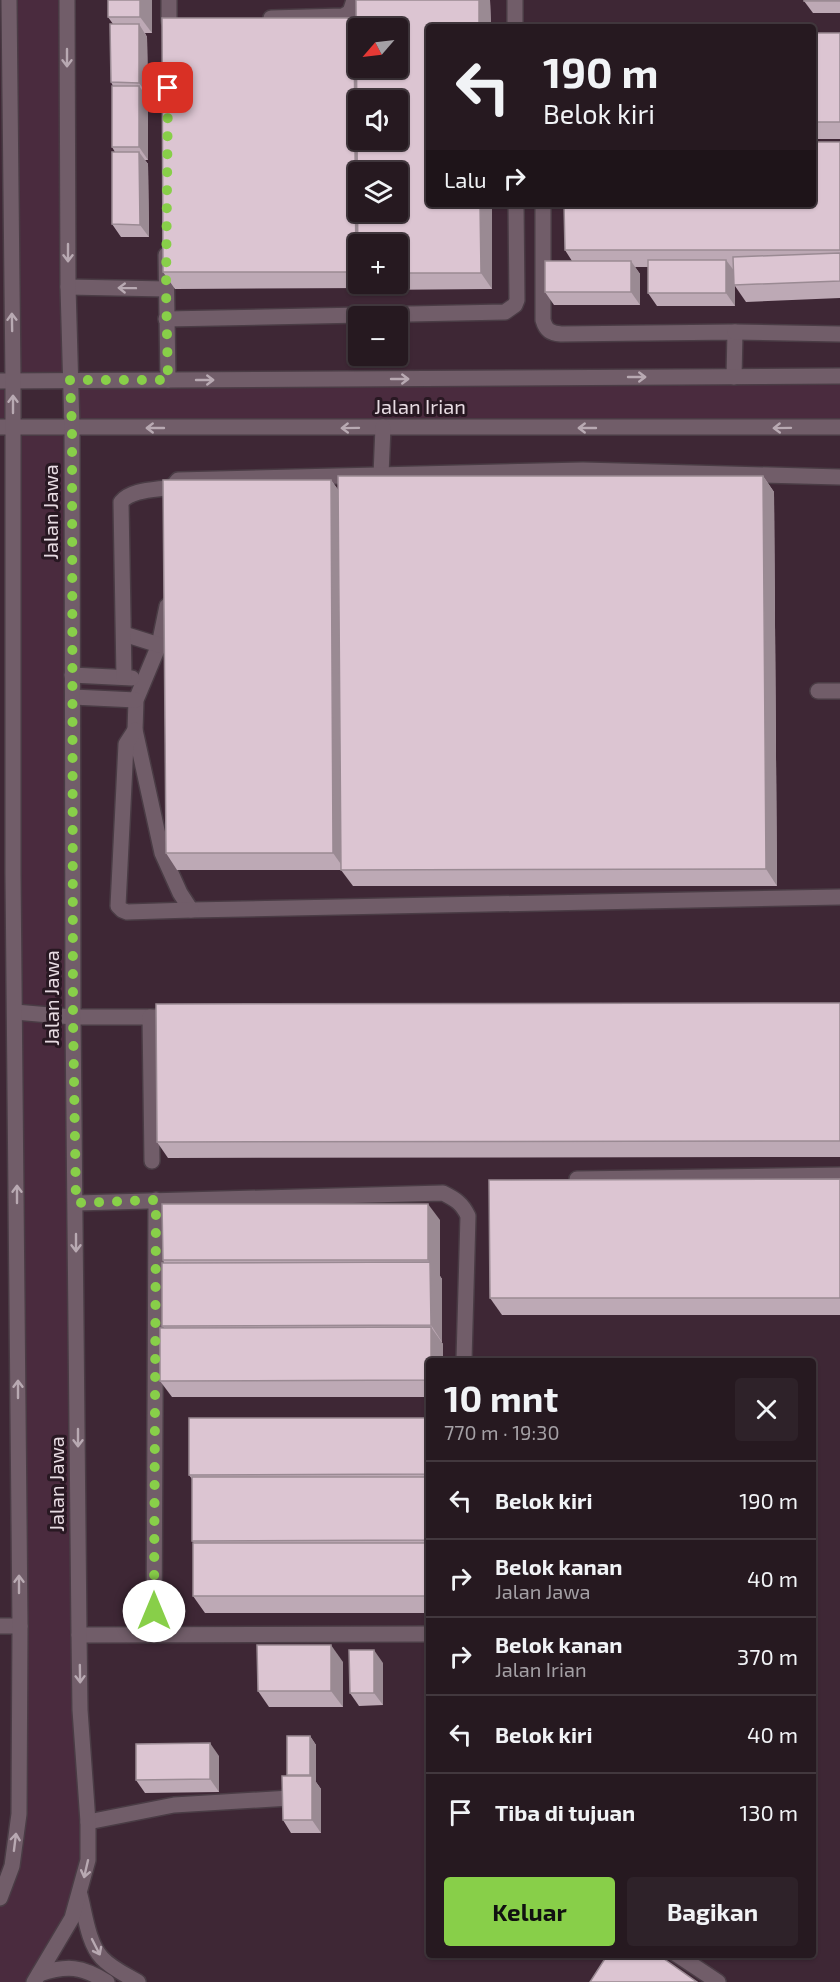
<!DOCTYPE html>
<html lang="id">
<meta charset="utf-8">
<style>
body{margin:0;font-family:"Exo 2",sans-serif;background:#2e2229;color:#f1f3f6;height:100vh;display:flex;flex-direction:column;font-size:22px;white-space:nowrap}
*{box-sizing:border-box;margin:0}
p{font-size:20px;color:#a4a0a5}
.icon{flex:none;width:33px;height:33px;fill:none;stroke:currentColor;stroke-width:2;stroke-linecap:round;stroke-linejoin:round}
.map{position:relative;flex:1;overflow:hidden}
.drawer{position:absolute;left:426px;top:1358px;width:390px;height:600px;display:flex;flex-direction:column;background:#261920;border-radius:6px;box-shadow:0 2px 4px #0004,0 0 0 2px #42383e}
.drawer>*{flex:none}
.banner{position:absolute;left:426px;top:24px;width:390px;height:183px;border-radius:6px;box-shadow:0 2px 4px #0004,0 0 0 2px #42383e;background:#261920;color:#f1f3f6;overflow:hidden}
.needle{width:39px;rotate:242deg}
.fabs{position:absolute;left:348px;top:18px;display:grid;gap:12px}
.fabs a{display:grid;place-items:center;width:60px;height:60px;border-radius:6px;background:#261920;box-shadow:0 2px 4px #0004,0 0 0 2px #42383e;font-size:30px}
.pin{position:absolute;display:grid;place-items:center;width:51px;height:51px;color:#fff;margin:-26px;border-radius:12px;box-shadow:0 3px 9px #0006}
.me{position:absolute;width:66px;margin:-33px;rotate:0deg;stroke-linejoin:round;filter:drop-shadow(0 0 4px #0008)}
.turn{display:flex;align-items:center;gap:21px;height:126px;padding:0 18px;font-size:27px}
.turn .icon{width:78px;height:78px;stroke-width:2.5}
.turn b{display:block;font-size:42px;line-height:51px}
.then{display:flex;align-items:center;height:57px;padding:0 18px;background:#0003;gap:12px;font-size:22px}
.round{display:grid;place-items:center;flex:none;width:63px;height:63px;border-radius:6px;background:#2e2229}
.headline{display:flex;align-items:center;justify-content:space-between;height:102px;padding:0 18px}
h1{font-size:36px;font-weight:700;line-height:45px}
.primary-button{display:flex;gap:12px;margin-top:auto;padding:12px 18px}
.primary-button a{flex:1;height:69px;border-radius:6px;background:#88cf49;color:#111;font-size:24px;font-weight:700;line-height:69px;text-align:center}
.primary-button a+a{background:#2e2229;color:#f1f3f6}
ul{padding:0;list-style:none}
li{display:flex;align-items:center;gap:18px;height:78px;padding:0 18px;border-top:2px solid #42383e}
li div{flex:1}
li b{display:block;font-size:22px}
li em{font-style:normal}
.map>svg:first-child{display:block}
.built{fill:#3e2735;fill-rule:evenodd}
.green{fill:#4a2b3e;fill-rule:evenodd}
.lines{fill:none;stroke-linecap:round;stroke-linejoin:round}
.minor-casing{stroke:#4a3c45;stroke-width:18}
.minor{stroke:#715d69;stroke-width:15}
.wall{fill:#bda9b5;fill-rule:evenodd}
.shaded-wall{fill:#9a8a93}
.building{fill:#dcc5d2;stroke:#9a8a93;stroke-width:1.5;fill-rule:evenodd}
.oneway{stroke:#b8a9b2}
.route{stroke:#88cf49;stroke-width:10;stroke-dasharray:0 18}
.labels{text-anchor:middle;stroke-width:6;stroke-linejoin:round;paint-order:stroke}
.street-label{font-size:20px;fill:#e7dbe2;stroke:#281822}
</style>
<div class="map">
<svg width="840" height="1982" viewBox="0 0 840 1982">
<rect width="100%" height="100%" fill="#32212b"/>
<path class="built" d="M0 0H840V1982H0ZM429 27H813V204H429ZM358 28H398V68H358ZM358 100H398V140H358ZM358 172H398V212H358ZM358 244H398V284H358ZM358 316H398V356H358ZM429 1360H813V1954H429Z"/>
<path class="green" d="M9 0H68L70 380 840 376V425L72 428 88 1822 80 1895 31 1982H0V1898L19 1814 12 428 0 427V381H12ZM13 381H70L72 428 13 427Z"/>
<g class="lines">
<g class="minor-casing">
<g id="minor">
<polyline points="169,0 169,21"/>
<polyline points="515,0 515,27"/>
<polyline points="271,18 343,16 350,12 354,0"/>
<path d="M543 204V320C546 331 551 333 561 334L735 332 734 377"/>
<polyline points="166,255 168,380"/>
<polyline points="68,287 166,289"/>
<polyline points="166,319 505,312 515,305 517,300 516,204"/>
<polyline points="735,332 840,334"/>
<polyline points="0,381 840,376"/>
<polyline points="0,427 840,427"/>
<polyline points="381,475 383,427"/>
<polyline points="173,486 178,480 583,470 840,477"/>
<polyline points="167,606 159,645 136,700 135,730 162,853 180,893 191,910 840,897"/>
<polyline points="124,634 159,645"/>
<polyline points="72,675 132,678"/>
<path d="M124 677 121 502C132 489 156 490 172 487"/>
<polyline points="818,691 840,691"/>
<polyline points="73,697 136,700"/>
<polyline points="135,730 126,744 118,906 122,910 127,912 191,910"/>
<polyline points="15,1012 73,1017 174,1017"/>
<polyline points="150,1017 152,1161"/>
<polyline points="577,1179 840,1175"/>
<path d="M76 1203 443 1193C455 1199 462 1203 468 1216L464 1360"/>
<polyline points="0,1626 20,1626"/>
<polyline points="154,1634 156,1200"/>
<polyline points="79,1635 429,1634"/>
<polyline points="88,1822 174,1805 290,1798"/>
<path d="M80 1895C85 1914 88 1943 102 1958 111 1968 126 1975 138 1982"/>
<polyline points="0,1898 12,1866 19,1814 20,1626 13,874 13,381 9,0"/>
<polyline points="676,1954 718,1982"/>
<path d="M39 1974C67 1965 82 1966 107 1982"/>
<polyline points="34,1982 72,1918 88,1860 88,1822 80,1710 79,1635 73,1017 72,428 68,287 67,0"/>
</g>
</g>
<use href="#minor" class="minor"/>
</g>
<g class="wall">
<polygon points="152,0 152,33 145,33 147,37 148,95 146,95 148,98 148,160 145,160 148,164 149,237 121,237 112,224 115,152 112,147 113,86 111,82 113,24 108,17"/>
<path d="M356 0H490L491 27H429L492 204V289L370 290 368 287V288L175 289 163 272 356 21ZM358 244H398V284H358Z"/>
<polygon points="840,0 840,13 813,13 804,1"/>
<rect x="813" y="33" width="27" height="106"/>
<polygon points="840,142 840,298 746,302 735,286 735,306 657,306 648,293 648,267 635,267 640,274 640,305 554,305 545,292 572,261 565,250"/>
<polygon points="763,476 774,492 777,886 353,886 341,870 177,870 166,853 331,480 338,490"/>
<polygon points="840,1003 840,1157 168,1158 157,1142"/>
<polygon points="840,1179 840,1315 502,1315 490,1298"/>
<polygon points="440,1220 440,1276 442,1279 442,1342 441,1342 443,1344 429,1360 429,1397 172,1397 160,1381 164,1328 162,1326 164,1263 163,1260"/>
<polygon points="429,1418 429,1613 205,1613 193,1596 194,1543 192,1541 192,1479 189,1475"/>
<polygon points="343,1662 343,1707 269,1707 258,1691"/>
<polygon points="383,1663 383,1705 359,1706 350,1693"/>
<polygon points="310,1736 316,1745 316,1782 321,1789 321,1833 291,1833 283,1820 288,1776"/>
<polygon points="219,1756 219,1792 145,1793 136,1780"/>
</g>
<g class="shaded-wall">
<polygon points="140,0 152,0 152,33 140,17"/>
<polygon points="479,0 490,0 491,27 479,27"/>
<polygon points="354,18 362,28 358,275 356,272"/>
<polygon points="139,24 147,37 148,95 139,83"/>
<polygon points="139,86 148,98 148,160 139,147"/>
<polygon points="139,152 148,164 149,237 140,225"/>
<polygon points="480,204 492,204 492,289 481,273"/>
<polygon points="726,260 735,272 735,306 726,293"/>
<polygon points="631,261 640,274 640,305 631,292"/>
<polygon points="763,476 774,492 777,886 766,869"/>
<polygon points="331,480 343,496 345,870 333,853"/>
<polygon points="428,1204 440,1220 440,1276 442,1279 442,1342 431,1325 430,1263 428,1260"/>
<polygon points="431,1327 443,1344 443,1360 431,1360"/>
<polygon points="331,1645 343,1662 343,1707 331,1691"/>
<polygon points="374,1650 383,1663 383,1705 374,1693"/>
<polygon points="310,1736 316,1745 316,1782 321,1789 321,1833 312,1820 312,1778 310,1775"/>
<polygon points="210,1743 219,1756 219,1792 210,1779"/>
</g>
<g class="building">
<rect x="108" y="0" width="32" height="17"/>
<path d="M356 0H479V27H429V204H480L481 273H398V244H358V273ZM358 28H398V68H358ZM358 100H398V140H358ZM358 172H398V212H358Z"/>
<rect x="804" y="0" width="36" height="1"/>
<polygon points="162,18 354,18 356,272 163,272"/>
<polygon points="110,24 139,24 139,83 111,82"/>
<rect x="813" y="33" width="27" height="89"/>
<rect x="112" y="86" width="27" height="61"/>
<polygon points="813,142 840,142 840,250 565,250 564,204 813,204"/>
<polygon points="112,152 139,152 140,225 112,224"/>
<polygon points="840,253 840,281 734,285 733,257"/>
<rect x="648" y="260" width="78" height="33"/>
<rect x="545" y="261" width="86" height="31"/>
<polygon points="338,476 763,476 766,869 341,870"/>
<polygon points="163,480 331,480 333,853 166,853"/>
<polygon points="840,1003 840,1141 157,1142 156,1004"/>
<polygon points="840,1179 840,1298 490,1298 489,1180"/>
<polygon points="162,1204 428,1204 428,1260 163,1260"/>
<polygon points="430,1262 431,1325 162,1326 162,1263"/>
<polygon points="431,1327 431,1360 429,1360 429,1380 160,1381 160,1328"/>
<polygon points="189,1418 429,1418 429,1474 189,1475"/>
<polygon points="192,1477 429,1477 429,1540 192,1541"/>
<rect x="193" y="1543" width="236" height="53"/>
<polygon points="257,1645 331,1645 331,1691 258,1691"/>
<polygon points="349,1650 374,1650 374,1693 350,1693"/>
<rect x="287" y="1736" width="23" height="39"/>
<polygon points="210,1743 210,1779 136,1780 136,1744"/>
<polygon points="282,1776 312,1776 312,1820 283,1820"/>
<polygon points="608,1954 657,1954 697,1982 590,1982"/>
</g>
<defs><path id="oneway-shaft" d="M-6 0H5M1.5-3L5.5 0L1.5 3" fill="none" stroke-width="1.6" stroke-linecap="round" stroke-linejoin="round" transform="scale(1.5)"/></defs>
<g class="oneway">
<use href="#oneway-shaft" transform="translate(67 58) rotate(90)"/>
<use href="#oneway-shaft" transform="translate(68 253) rotate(90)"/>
<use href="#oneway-shaft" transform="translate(127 288) rotate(-179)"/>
<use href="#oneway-shaft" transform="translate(12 322) rotate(-91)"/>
<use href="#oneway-shaft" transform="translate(637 377)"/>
<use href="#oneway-shaft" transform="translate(400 379)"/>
<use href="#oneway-shaft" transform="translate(205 380)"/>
<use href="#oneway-shaft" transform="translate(13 404) rotate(-90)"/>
<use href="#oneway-shaft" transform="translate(155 428) rotate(180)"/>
<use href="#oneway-shaft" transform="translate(350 428) rotate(179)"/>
<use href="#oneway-shaft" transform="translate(587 428) rotate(180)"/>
<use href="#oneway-shaft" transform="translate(782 428) rotate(179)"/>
<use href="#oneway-shaft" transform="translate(17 1194) rotate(-90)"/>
<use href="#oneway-shaft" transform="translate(76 1243) rotate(90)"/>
<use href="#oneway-shaft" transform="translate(18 1389) rotate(-90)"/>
<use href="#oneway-shaft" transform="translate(78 1438) rotate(90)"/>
<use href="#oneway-shaft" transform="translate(19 1584) rotate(-90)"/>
<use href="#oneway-shaft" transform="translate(80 1674) rotate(89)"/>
<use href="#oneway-shaft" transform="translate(15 1842) rotate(-83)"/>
<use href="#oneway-shaft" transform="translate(86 1869) rotate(103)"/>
<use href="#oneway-shaft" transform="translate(96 1947) rotate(63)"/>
</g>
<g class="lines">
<polyline class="route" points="154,1611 156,1200 76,1203 73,1017 72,428 70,380 168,380 166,289 168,88"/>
</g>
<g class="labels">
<g class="street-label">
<text x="420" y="414">Jalan Irian</text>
<text transform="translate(51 512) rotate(-90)" y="7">Jalan Jawa</text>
<text transform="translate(52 998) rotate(-90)" y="7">Jalan Jawa</text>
<text transform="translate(57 1484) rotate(-90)" y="7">Jalan Jawa</text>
</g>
</g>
</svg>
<div class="fabs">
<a><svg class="needle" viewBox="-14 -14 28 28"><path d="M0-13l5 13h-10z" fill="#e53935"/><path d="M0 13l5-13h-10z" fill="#a4a0a5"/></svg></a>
<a><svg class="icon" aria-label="sound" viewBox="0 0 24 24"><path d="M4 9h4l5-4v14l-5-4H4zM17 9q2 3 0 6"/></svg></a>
<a><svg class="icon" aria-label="layers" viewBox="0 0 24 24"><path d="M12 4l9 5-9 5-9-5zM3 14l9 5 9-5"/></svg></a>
<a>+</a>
<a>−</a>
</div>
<div class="pin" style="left:168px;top:88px;background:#d93025"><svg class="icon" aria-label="arrive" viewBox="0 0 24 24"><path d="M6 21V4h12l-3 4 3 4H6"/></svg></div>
<svg class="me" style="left:154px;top:1611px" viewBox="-20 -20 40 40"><circle r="19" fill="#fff"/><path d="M0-13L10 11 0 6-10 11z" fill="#88cf49"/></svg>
<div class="banner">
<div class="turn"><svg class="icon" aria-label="left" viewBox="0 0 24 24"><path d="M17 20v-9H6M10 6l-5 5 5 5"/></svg><div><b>190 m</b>Belok kiri</div></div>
<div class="then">Lalu<svg class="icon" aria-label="right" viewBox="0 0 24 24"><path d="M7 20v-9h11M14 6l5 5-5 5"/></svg></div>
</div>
<section class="drawer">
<div class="headline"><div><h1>10 mnt</h1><p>770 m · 19:30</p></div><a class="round"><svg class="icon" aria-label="close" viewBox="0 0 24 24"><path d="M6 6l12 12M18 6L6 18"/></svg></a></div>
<ul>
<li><svg class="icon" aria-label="left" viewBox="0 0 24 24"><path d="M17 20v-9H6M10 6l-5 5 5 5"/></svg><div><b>Belok kiri</b></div><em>190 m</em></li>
<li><svg class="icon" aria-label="right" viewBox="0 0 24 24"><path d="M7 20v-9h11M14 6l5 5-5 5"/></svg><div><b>Belok kanan</b><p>Jalan Jawa</p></div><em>40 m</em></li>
<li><svg class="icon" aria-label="right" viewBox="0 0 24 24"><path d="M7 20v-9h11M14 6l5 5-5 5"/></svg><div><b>Belok kanan</b><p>Jalan Irian</p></div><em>370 m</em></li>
<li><svg class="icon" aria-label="left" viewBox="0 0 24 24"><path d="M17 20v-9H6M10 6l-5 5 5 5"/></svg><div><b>Belok kiri</b></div><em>40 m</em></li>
<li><svg class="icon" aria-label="arrive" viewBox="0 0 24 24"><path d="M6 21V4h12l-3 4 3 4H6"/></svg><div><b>Tiba di tujuan</b></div><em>130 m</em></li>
</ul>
<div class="primary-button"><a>Keluar</a><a>Bagikan</a></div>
</section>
</div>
